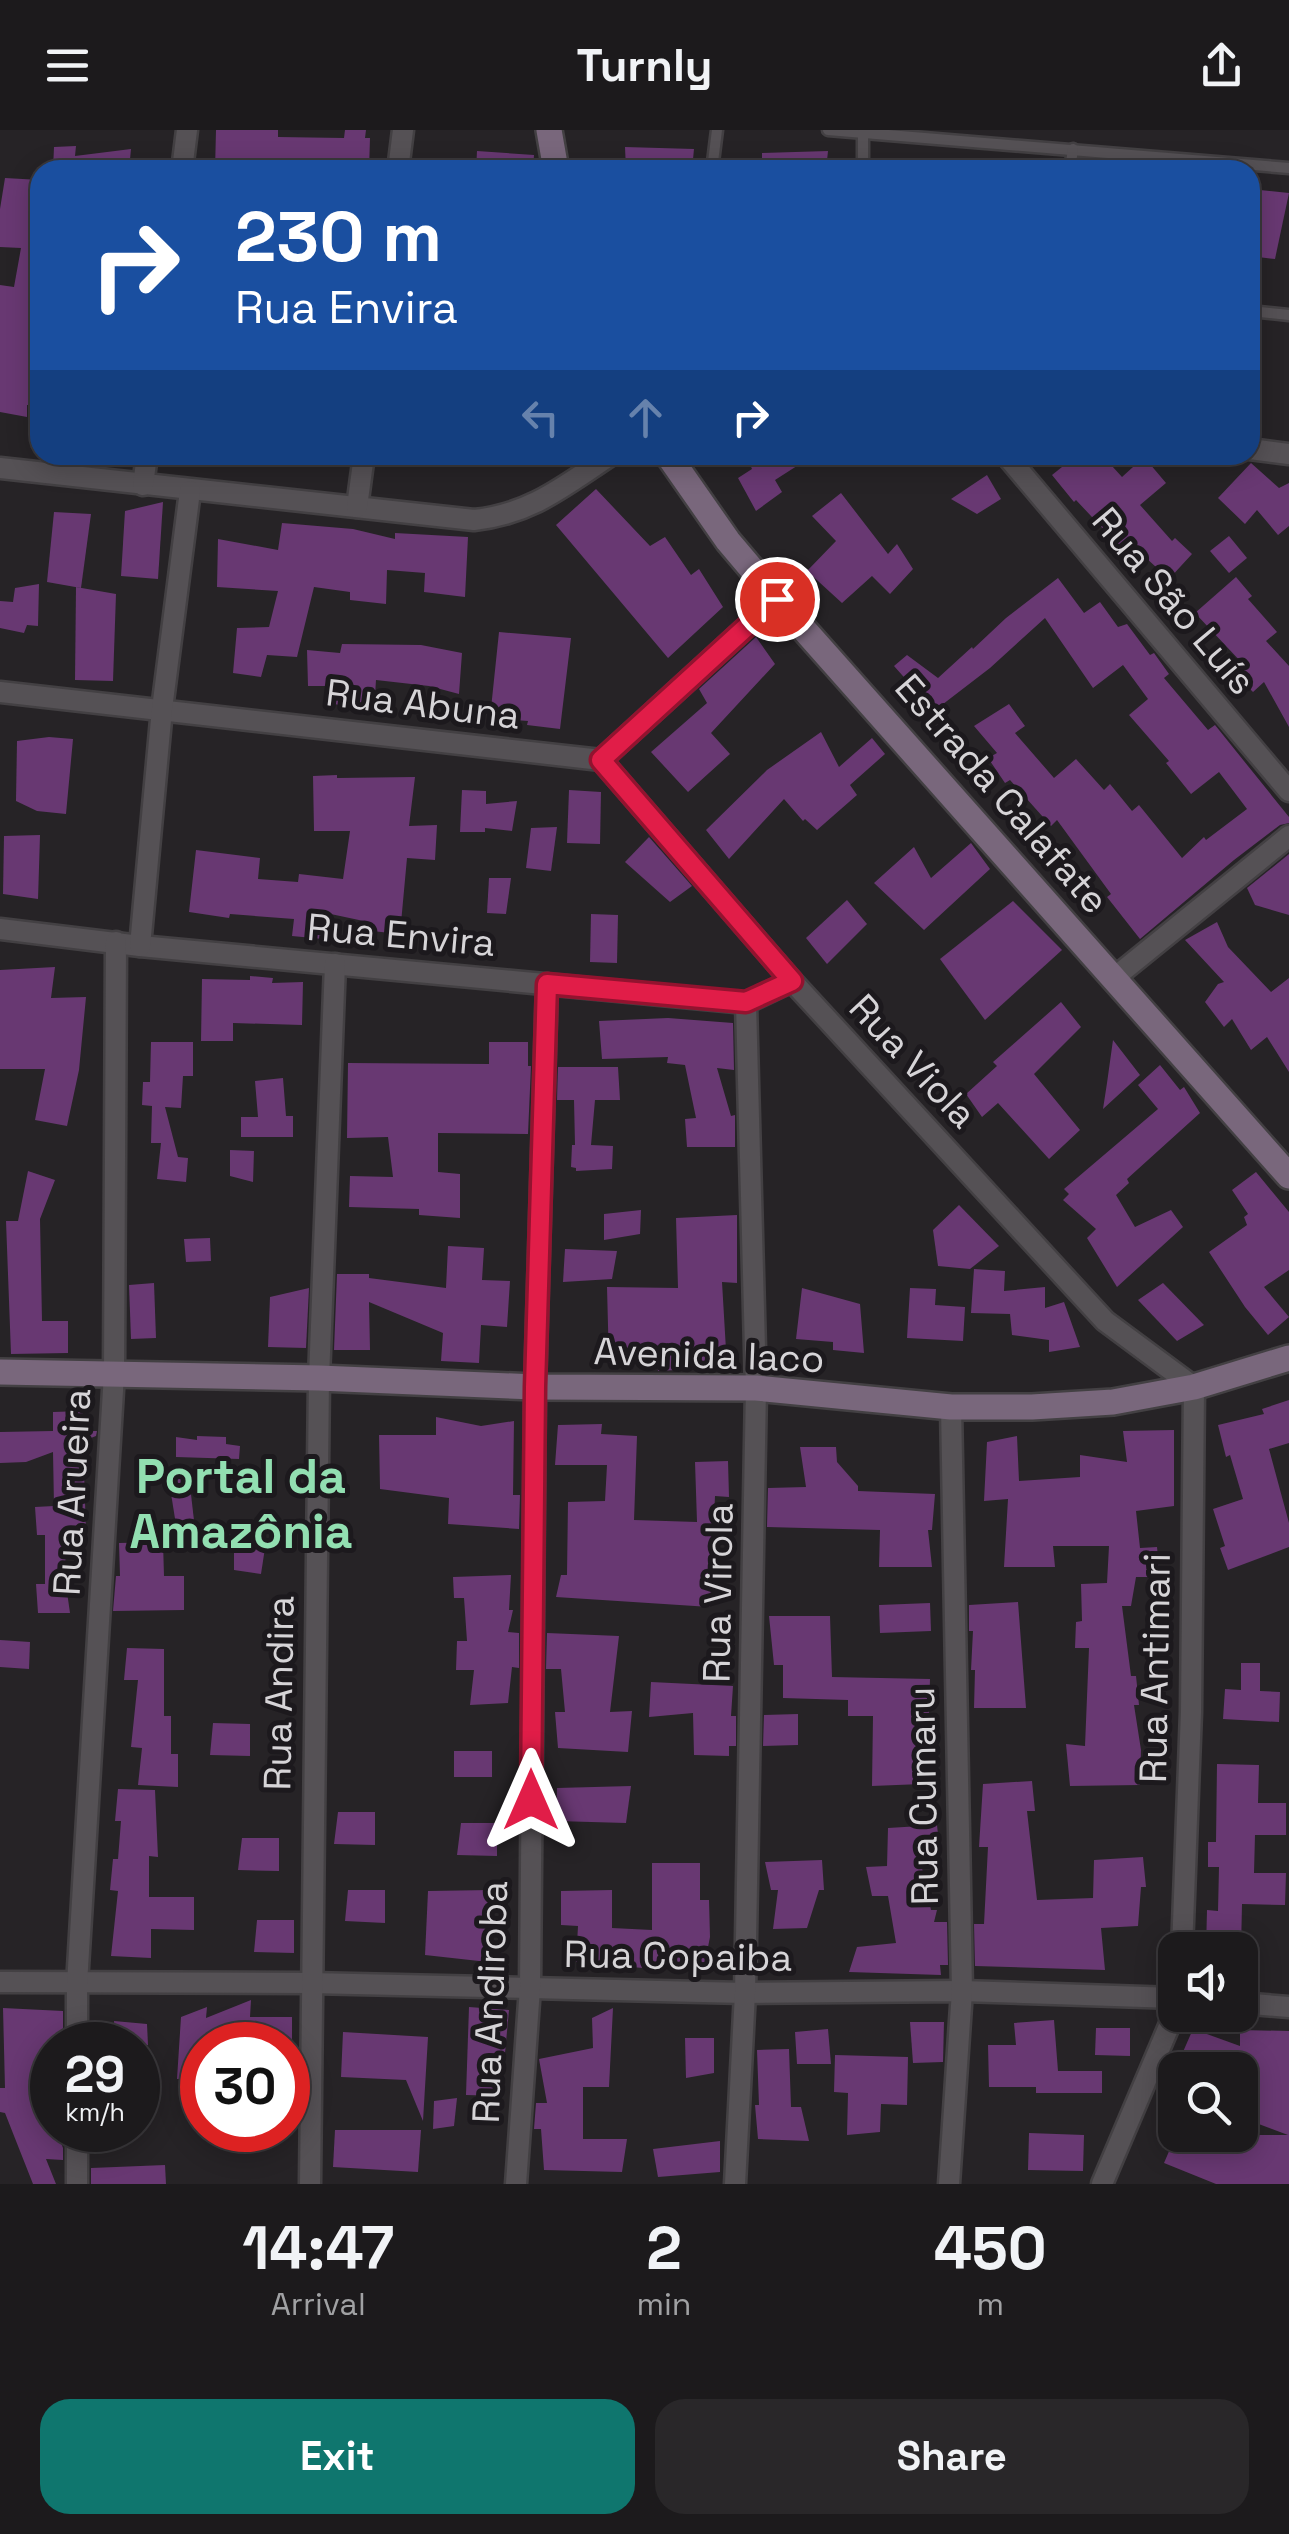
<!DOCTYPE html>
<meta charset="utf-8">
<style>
body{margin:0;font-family:"Space Grotesk",sans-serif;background:#292729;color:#f1f3f6;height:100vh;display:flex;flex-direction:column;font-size:38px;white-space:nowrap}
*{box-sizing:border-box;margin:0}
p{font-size:32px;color:#a0a1a3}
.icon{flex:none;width:55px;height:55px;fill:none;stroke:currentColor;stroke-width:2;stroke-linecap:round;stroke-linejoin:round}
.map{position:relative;height:2054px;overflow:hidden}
.panel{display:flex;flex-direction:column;background:#1c1a1c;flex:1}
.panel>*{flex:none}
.banner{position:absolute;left:30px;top:30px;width:1230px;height:305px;border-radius:30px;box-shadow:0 5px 25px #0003,0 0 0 2px #3a383b;background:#1a4fa0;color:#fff;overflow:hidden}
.tools{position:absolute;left:1158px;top:1802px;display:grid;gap:20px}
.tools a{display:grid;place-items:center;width:100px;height:100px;border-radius:20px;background:#1c1a1c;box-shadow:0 5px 25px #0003,0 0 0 2px #3a383b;font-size:50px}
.speed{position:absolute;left:30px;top:1892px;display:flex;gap:20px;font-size:50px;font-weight:700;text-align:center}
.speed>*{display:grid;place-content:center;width:130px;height:130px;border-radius:50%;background:#1c1a1c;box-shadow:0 5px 25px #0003,0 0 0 2px #3a383b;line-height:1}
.speed small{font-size:25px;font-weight:400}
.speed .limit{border:15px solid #d22;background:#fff;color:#111}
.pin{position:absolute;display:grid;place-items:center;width:85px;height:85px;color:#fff;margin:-42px;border:5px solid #fff;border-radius:50%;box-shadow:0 2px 10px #0007}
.me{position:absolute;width:110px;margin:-55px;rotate:0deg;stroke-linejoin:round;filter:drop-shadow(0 0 8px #0008)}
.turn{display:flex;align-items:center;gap:35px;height:210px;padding:0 40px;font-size:45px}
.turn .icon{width:130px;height:130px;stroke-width:2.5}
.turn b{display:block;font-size:70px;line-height:85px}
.lanes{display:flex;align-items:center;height:95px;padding:0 40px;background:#0003;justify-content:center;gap:50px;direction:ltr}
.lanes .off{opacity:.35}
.eta{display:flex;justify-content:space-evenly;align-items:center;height:170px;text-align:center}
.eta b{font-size:60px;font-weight:700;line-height:70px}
.action{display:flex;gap:20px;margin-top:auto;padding:20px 40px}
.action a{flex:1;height:115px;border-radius:30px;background:#0f766e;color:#fff;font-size:40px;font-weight:700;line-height:115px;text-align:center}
.action a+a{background:#292729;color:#f1f3f6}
header{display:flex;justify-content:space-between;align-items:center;height:130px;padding:0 40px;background:#1c1a1c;font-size:45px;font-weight:700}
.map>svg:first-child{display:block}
.building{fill:#683872}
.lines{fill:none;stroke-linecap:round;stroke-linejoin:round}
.lane-casing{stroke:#434043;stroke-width:15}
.street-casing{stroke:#434043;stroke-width:25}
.secondary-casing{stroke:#434043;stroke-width:30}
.lane{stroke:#555155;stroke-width:10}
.street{stroke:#555155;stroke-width:20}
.secondary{stroke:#79677c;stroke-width:25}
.route-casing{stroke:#92132f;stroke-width:25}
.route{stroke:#e11d48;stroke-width:18}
.labels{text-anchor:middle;stroke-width:10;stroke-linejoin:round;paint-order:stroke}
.street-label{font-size:38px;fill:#d6d4d7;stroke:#1c191d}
.district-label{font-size:48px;font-weight:bold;fill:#92dfb1;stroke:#1c191d}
</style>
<header><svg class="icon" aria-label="menu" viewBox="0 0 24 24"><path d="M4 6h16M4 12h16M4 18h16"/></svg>Turnly<svg class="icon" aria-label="share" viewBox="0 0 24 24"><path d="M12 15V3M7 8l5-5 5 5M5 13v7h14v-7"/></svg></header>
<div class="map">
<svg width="1289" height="2054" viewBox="0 0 1289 2054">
<rect width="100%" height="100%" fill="#262326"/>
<g class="building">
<polygon points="216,0 278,0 278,7 344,8 345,0 366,0 365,8 370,8 369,40 215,40"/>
<polygon points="76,16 75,26 131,19 129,40 53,40 54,17"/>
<polygon points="625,17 694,19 692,40 626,40"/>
<polygon points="477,21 534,25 533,40 476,40"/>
<polygon points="828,21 826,40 762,40 762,23"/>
<polygon points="5,48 40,50 40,275 27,275 27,287 0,282 0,155 14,157 21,118 0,117 0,79"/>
<polygon points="1250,59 1289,63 1275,129 1250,126"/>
<polygon points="746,325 814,325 775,350 782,362 756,381 738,348 752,339"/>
<polygon points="1077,325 1102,325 1122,347 1144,327 1166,353 1140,375 1172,411 1175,408 1192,424 1169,449 1145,427 1137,435 1076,370 1074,372 1052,345"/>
<polygon points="1251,333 1279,358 1289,353 1289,396 1278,405 1257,380 1245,394 1218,368"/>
<polygon points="987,345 1001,369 977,384 951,369"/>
<polygon points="596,359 650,416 665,407 691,445 699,439 723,477 668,528 556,395"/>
<polygon points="841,363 888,424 897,414 913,439 890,464 872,446 842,473 807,441 836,411 812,386"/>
<polygon points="163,372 158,449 121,446 125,381"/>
<polygon points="54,382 91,384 81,458 47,452"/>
<polygon points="282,393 353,399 395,409 395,403 468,407 465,467 424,462 425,443 387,440 386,474 350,470 350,462 314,457 297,527 267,525 261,547 233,543 237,498 269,497 278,461 217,457 218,409 278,420"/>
<polygon points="1229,406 1247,428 1229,443 1210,421"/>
<polygon points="1236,447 1252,466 1248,469 1277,502 1266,511 1289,536 1289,597 1264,552 1253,562 1233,542 1242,533 1195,483"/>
<polygon points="1058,448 1084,483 1100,472 1118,497 1127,494 1150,525 1154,523 1169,544 1164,548 1208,600 1215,595 1289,687 1289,693 1280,695 1234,730 1140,809 1107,767 1111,764 1057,690 1051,696 1010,650 1005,653 988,628 997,623 974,596 1009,574 1025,596 1015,603 1054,648 1076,629 1104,660 1110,654 1132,681 1139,675 1182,728 1204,707 1206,710 1247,679 1219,642 1191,664 1166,633 1169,631 1129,585 1148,569 1123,535 1093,558 1045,488 990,538 934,581 894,536 907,525 938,548 972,517 973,519 1006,488"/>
<polygon points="39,454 38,496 27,495 24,503 0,498 0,471 13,472 15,458"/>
<polygon points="76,457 116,464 113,551 75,550"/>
<polygon points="499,502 571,508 560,599 527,595 528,591 490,588"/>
<polygon points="756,507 775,534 711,603 730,624 688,662 651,622 707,573 699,559"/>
<polygon points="342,514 421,515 462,523 459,564 429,556 376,550 374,581 334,574 336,556 308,556 307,520 340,523"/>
<polygon points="821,602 839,637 872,608 885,624 850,655 857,665 817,700 805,689 803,691 784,669 729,729 706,700 767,640"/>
<polygon points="49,607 73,609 66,684 37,681 16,671 17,611"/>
<polygon points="337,645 337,648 415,647 409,696 437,695 435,730 407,728 400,804 372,801 373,793 326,783 323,809 292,806 294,789 230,784 229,788 189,782 196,720 260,728 258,749 298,752 299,744 343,749 350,701 314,701 313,646"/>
<polygon points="462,660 486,661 486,674 517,671 512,701 485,698 485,702 460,702"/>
<polygon points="569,660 601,662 600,714 567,713"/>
<polygon points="557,697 551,741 526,738 531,698"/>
<polygon points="40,705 38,769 3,764 4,706"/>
<polygon points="649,707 692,756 670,772 625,732"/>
<polygon points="971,713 990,739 924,800 874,753 914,717 931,748"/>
<polygon points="1289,724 1289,785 1255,775 1247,758"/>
<polygon points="489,748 511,748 506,784 487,783"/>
<polygon points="847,770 867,794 827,834 806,808"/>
<polygon points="1013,771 1062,820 985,890 940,829"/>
<polygon points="591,784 618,785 617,833 590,832"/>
<polygon points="1217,792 1228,817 1271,862 1289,848 1289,942 1267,907 1251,920 1232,889 1224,897 1205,872 1218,854 1224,852 1185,810"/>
<polygon points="55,837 51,868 86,867 79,940 67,996 35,990 45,939 0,939 0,840"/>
<polygon points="250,846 273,848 272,853 303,852 302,895 233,893 233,911 201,911 202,849 250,850"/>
<polygon points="1061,872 1081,897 1034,944 1080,1000 1049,1029 998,973 982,987 966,964 997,936 993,932"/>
<polygon points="668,888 733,893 734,940 717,938 731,986 735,985 735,1017 687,1017 685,989 696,988 685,935 667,933 668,927 602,929 599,891"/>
<polygon points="1113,910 1140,945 1103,979 1107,953"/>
<polygon points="151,912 193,912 193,946 183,946 181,978 165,977 178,1027 188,1028 186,1052 157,1049 161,1013 151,1013 152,976 142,975 143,952 150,952"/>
<polygon points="489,912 528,912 528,936 531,936 528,1004 438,1003 438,1042 460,1044 460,1088 419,1085 419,1079 349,1077 350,1046 393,1047 388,1007 347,1008 348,933 489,934"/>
<polygon points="1160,935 1180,960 1184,957 1200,983 1127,1049 1129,1053 1116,1065 1135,1097 1171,1080 1183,1097 1117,1157 1087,1108 1096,1099 1063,1070 1069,1064 1064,1059 1158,979 1138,955"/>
<polygon points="558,937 618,937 620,970 595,970 591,1015 613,1016 612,1039 576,1041 576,1038 571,1037 572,1015 575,1015 574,970 557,970"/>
<polygon points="283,948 286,986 293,986 293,1007 241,1007 241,987 258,987 255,951"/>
<polygon points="230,1020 254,1021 253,1052 230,1046"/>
<polygon points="28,1041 55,1050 40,1089 42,1191 68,1191 68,1223 11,1224 6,1091 18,1091"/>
<polygon points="1256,1042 1289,1082 1289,1140 1264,1157 1289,1187 1268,1205 1245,1177 1209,1122 1247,1095 1244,1087 1248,1084 1232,1060"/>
<polygon points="959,1075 999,1116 970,1139 938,1136 933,1100"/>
<polygon points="641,1080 640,1104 604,1110 604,1084"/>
<polygon points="737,1085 737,1153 722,1152 727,1237 658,1241 656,1221 609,1234 607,1157 678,1158 676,1088"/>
<polygon points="210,1108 211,1131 186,1132 184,1109"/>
<polygon points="448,1116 484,1118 482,1150 510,1151 507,1197 481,1195 479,1233 441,1231 443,1203 369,1172 370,1220 334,1220 337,1144 369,1144 369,1148 446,1158"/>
<polygon points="565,1119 617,1121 612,1149 563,1152"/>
<polygon points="974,1139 1005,1141 1004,1161 1045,1157 1045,1178 1064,1172 1080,1217 1049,1222 1049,1210 1012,1205 1010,1184 971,1183"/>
<polygon points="154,1153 156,1208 131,1209 129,1155"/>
<polygon points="1163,1153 1204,1195 1177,1211 1138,1170"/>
<polygon points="309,1158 306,1218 268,1217 270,1167"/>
<polygon points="802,1158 860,1174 864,1223 833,1220 833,1212 796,1209"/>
<polygon points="910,1158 936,1159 935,1175 965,1177 963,1211 907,1208"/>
<polygon points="1289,1270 1289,1313 1269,1319 1289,1393 1289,1417 1228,1440 1220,1418 1225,1416 1213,1379 1243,1369 1230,1325 1226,1327 1218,1295 1264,1284 1262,1279"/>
<polygon points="83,1281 83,1301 97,1301 96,1306 83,1311 86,1402 69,1403 64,1441 70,1483 38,1483 36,1454 45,1454 45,1405 37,1405 35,1377 54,1376 53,1322 26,1332 0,1333 0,1302 53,1301 53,1282"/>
<polygon points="436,1287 481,1296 514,1291 513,1365 520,1365 519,1399 448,1394 449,1368 380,1359 379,1305 436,1305"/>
<polygon points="602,1294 601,1304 637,1306 634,1390 697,1392 695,1332 728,1331 729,1367 715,1366 710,1477 556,1467 561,1445 567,1445 568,1372 605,1371 607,1335 555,1335 558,1295"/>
<polygon points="1174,1300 1174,1376 1136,1381 1140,1418 1157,1417 1160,1447 1136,1447 1131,1476 1122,1476 1131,1546 1136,1546 1139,1575 1134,1575 1141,1620 1140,1655 1070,1656 1066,1614 1085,1616 1089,1518 1075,1518 1076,1492 1082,1491 1081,1454 1107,1453 1109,1416 1053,1416 1055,1437 1004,1437 1008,1369 984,1371 987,1312 1017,1306 1019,1351 1080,1347 1080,1325 1127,1332 1123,1301"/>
<polygon points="197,1306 226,1307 226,1314 240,1316 239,1329 176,1327 176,1307 197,1310"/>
<polygon points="800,1317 836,1317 837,1332 858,1356 858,1361 935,1364 932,1400 928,1400 932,1437 879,1437 880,1400 767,1397 768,1358 806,1357"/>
<polygon points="189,1347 195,1399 177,1401 169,1351"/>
<polygon points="163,1412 164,1446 184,1446 184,1480 113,1481 116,1446 120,1446 119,1413"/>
<polygon points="234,1412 265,1418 261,1444 234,1440"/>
<polygon points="511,1445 509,1480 513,1480 508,1502 519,1503 519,1538 512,1537 508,1573 470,1575 474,1540 456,1540 457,1511 467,1511 464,1468 454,1468 453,1447"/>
<polygon points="1018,1472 1026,1578 974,1578 975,1540 971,1540 973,1501 969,1501 969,1475"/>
<polygon points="930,1473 931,1501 880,1503 879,1475"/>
<polygon points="769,1486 830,1486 832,1547 930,1549 929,1586 923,1586 922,1654 872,1656 873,1586 848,1586 848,1570 783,1568 783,1535 774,1535"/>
<polygon points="547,1503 619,1506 610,1582 632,1581 628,1622 558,1618 555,1582 565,1582 561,1539 546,1539"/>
<polygon points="0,1510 30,1512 29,1539 0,1537"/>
<polygon points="127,1518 164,1519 164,1586 171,1586 171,1624 178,1624 178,1657 138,1655 142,1618 131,1617 138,1550 124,1550"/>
<polygon points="1241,1533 1260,1533 1260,1561 1280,1562 1279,1592 1223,1589 1225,1559 1241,1560"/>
<polygon points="651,1552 733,1556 731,1586 736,1586 736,1616 729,1616 729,1626 694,1625 693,1583 649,1587"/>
<polygon points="798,1584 798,1615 763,1616 764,1585"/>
<polygon points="213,1593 250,1594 250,1626 210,1625"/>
<rect x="454" y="1621" width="38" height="26"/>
<polygon points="1217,1634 1259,1635 1258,1673 1286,1673 1286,1705 1255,1705 1254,1743 1286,1743 1285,1775 1242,1774 1241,1820 1206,1820 1207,1780 1218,1781 1219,1737 1208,1737 1208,1712 1216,1712"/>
<polygon points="1032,1651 1035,1681 1027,1681 1037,1770 1093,1768 1094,1730 1143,1727 1146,1757 1141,1757 1138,1796 1101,1798 1105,1840 975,1836 974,1794 984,1794 988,1717 979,1717 983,1654"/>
<polygon points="631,1656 626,1693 556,1691 557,1658"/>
<polygon points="118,1659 155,1660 158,1727 149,1726 149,1767 194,1767 194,1800 151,1799 151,1828 111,1826 118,1761 110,1760 113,1729 118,1729 121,1691 115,1691"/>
<polygon points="338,1682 375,1682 375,1715 334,1714"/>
<polygon points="461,1693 497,1693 497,1726 457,1725"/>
<polygon points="937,1695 940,1724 919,1724 931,1780 937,1780 934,1792 947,1792 948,1835 940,1835 941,1845 849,1842 857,1817 896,1813 888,1766 872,1766 866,1737 887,1736 888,1698"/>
<polygon points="242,1708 279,1708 279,1741 238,1740"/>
<polygon points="822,1730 824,1760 819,1760 807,1798 773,1799 778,1760 771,1760 765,1732"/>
<polygon points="652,1733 700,1733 700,1770 709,1770 710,1807 705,1832 665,1837 665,1840 576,1832 578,1796 561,1795 561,1761 612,1760 612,1798 652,1800"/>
<polygon points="348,1760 385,1760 385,1793 345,1791"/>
<polygon points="491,1760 488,1832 425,1825 428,1761"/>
<polygon points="257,1790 294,1790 294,1823 254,1822"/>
<polygon points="251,1870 250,1887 292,1887 292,1915 202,1915 201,1948 177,1949 181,1887 207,1877 206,1888"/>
<polygon points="469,1877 509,1880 501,1966 466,1965"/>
<polygon points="3,1878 63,1881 63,1907 52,1906 52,2000 56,2000 63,2018 63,2030 46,2029 56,2054 33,2054 5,1983 0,1982 0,1958 5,1958"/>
<polygon points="613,1878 609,1957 583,1957 583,2009 627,2009 622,2042 544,2040 541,1999 534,1999 536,1973 547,1973 539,1929 593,1918 592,1888"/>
<polygon points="1054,1890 1058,1941 1102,1941 1102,1963 1036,1963 1036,1957 989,1957 988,1915 1016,1915 1014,1893"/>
<polygon points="114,1891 147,1894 148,1915 115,1915"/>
<polygon points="910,1892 944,1892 943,1932 913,1933"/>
<polygon points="1096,1898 1130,1898 1130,1926 1095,1925"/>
<polygon points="828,1899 831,1934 797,1934 795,1902"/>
<polygon points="1193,1899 1240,1916 1240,1900 1289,1901 1289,2054 1216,2054 1164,2033 1176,2005 1288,2005 1240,1987 1240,1940 1183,1940 1185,1933 1179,1931"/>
<polygon points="343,1902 428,1907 423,1991 406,1950 341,1947"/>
<polygon points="685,1908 714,1908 714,1943 686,1948"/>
<polygon points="789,1919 791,1977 801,1977 809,2011 758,2009 755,1975 759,1975 757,1920"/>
<polygon points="835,1925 908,1927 907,1975 881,1974 880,2002 847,2005 848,1963 834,1962"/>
<polygon points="457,1968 454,1996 433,1999 434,1971"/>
<polygon points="335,2000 421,2000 418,2042 333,2037"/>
<polygon points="1029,2003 1084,2005 1083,2041 1028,2040"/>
<polygon points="720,2011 720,2042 658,2047 653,2019"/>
<polygon points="165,2035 166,2054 91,2054 91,2038"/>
</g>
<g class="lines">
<g class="lane-casing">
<g id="lane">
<polyline points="828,0 1289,38"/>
<polyline points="712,40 717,0"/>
<polyline points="863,40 863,2"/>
<polyline points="1070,40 1073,19"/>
<polyline points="1250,181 1289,185"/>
</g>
</g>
<g class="street-casing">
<g id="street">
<polyline points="182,40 187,0"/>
<polyline points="398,40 403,0"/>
<polyline points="1250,319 1289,324"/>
<polyline points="1006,325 1289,661"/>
<path d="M0 338 474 390C531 384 564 356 611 325"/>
<polyline points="143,355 147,325"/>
<polyline points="357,377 364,325"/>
<polyline points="0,562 601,630 777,469"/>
<polyline points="601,630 792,851 1105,1191 1194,1257 1191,1582 1182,1820"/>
<polyline points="0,799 140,816 746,873 792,851"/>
<polyline points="140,816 162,579 190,361"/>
<polyline points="1114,848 1289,706"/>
<polyline points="0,1852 310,1853 745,1863 962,1861 1175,1868"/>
<polyline points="1240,1873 1289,1877"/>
<polyline points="77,1915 77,1854 114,1244 116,812"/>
<polyline points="77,2000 77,2054"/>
<polyline points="310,2054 319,1248 335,834"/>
<polyline points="516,2054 530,1858 535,1257 547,854"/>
<polyline points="735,2054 745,1863 756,1258 746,873"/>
<polyline points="949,2054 962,1861 951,1277"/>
<polyline points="1102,2054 1175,1882"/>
</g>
</g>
<g class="secondary-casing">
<g id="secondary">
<polyline points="549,0 556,40"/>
<polyline points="668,325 728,411 777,469 1289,1046"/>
<polyline points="0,1242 319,1248 535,1257 756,1258 951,1277 1032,1277 1113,1272 1194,1257 1289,1228"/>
</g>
</g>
<use href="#lane" class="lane"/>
<use href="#street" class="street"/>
<use href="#secondary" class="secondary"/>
</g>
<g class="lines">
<g class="route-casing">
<polyline id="route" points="531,1670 535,1257 547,854 746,872 792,851 601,630 777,469"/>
</g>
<use href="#route" class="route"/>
</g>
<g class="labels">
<g class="street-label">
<text transform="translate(1174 471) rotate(50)" y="13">Rua São Luís</text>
<text transform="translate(423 574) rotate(7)" y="13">Rua Abuna</text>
<text transform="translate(1002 664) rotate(49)" y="13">Estrada Calafate</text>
<text transform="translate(401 805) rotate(5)" y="13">Rua Envira</text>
<text transform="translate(913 931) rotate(47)" y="13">Rua Viola</text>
<text transform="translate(709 1225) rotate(2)" y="13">Avenida Iaco</text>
<text transform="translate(72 1362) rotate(-87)" y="13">Rua Arueira</text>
<text transform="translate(718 1463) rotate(-89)" y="13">Rua Virola</text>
<text transform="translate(1155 1538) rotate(-89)" y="13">Rua Antimari</text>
<text transform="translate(279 1563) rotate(-89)" y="13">Rua Andira</text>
<text transform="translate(923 1666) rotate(-91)" y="13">Rua Cumaru</text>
<text transform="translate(678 1826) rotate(1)" y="13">Rua Copaiba</text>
<text transform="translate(490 1872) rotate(-88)" y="13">Rua Andiroba</text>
</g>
<g class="district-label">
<text x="241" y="1363">Portal da<tspan x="241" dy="55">Amazônia</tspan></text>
</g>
</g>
</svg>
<div class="tools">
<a><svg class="icon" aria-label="sound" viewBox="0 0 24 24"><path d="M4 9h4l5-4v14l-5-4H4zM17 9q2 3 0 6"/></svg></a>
<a><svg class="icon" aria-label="search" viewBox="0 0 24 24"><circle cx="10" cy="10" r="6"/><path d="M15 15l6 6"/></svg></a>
</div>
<div class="speed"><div>29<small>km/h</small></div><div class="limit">30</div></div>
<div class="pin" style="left:777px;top:469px;background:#d93025"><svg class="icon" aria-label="arrive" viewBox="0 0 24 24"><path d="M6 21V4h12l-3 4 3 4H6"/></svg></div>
<svg class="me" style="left:531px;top:1670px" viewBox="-20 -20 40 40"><path d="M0-17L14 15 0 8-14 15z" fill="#e11d48" stroke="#fff" stroke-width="4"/></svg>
<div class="banner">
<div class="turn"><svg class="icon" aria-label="right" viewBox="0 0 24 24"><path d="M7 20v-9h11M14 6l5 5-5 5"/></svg><div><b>230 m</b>Rua Envira</div></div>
<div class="lanes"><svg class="icon off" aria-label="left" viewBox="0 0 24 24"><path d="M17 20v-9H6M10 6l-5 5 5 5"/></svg><svg class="icon off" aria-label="ahead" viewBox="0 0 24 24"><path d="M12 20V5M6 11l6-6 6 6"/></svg><svg class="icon" aria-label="right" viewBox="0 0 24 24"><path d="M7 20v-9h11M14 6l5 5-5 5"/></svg></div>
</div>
</div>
<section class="panel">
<div class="eta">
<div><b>14:47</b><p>Arrival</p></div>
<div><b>2</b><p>min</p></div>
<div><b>450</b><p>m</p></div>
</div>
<div class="action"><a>Exit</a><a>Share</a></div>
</section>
